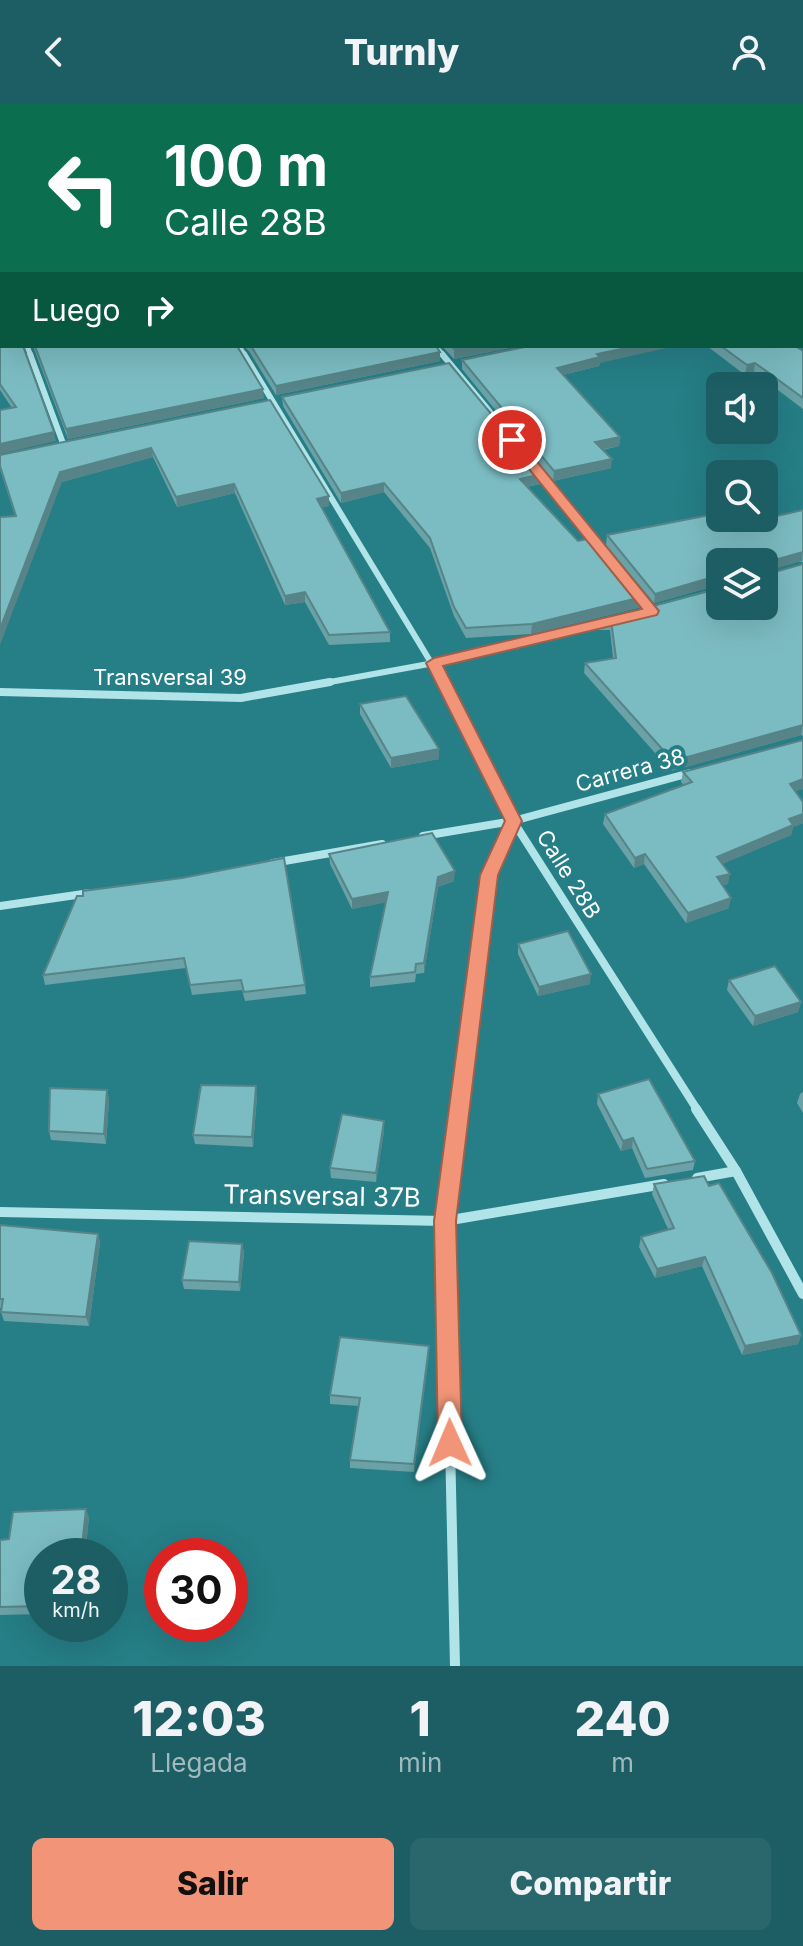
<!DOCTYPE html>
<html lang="es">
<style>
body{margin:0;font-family:Inter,sans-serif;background:#29676d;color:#f1f3f6;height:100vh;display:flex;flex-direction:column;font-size:30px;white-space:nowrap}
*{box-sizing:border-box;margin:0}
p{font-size:26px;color:#a0babf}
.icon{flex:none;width:44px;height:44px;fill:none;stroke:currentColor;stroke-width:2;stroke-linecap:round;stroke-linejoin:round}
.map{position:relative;height:1562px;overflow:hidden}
.panel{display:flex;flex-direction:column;background:#1c5e64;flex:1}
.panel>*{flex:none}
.guide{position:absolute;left:0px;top:0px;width:804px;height:244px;box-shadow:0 8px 32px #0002;background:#0b6e4f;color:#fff;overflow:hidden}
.controls{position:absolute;left:706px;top:268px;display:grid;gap:16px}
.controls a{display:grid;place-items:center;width:72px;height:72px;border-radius:12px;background:#1c5e64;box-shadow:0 8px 32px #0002;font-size:40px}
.speed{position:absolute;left:24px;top:1434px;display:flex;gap:16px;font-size:40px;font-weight:700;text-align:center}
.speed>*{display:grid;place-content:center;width:104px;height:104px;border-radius:50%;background:#1c5e64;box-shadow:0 8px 32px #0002;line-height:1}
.speed small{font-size:20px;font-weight:400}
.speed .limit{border:12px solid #d22;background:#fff;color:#111}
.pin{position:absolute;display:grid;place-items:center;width:68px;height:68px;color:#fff;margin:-34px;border:4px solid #fff;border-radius:50%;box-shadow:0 2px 8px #0007}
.me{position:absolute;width:88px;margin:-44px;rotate:359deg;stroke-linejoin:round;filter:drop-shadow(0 0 6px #0008)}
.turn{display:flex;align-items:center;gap:28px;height:168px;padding:0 32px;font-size:36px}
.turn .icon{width:104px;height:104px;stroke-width:2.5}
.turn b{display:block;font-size:56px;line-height:68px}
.then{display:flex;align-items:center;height:76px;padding:0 32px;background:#0003;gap:16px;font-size:30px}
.eta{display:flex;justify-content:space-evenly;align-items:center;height:136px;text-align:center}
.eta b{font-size:48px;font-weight:800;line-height:56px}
.cta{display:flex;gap:16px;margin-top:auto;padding:16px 32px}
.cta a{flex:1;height:92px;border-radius:12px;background:#f19477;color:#111;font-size:32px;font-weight:800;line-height:92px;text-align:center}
.cta a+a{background:#29676d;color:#f1f3f6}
header{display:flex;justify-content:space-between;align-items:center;height:104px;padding:0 32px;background:#1c5e64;font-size:36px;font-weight:800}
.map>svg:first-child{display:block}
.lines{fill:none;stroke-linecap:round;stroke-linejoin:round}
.street-far3{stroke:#b1e4e8;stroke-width:5}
.street-far2{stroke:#b1e4e8;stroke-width:6}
.street-far1{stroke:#b1e4e8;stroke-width:8}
.street{stroke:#b1e4e8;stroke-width:10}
.wall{fill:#6aa2a7}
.shaded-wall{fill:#568488}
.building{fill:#7bbcc2;stroke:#568488;stroke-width:2}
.route{fill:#f19477;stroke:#9d604d;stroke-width:2}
.labels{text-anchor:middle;stroke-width:8;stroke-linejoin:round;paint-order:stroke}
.street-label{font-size:22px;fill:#fff;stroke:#267e86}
.near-street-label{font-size:26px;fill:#fff;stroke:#267e86}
</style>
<header><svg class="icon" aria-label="back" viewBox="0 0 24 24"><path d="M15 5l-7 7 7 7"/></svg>Turnly<svg class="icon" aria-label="person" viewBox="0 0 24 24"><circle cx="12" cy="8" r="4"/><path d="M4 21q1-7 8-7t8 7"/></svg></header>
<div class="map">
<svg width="803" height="1562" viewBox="0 0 803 1562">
<rect width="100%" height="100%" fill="#267e86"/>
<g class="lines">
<g class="street-far3">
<polyline points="27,242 31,252"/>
<polyline points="239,242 245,252"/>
<polyline points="435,242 444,252"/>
</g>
<g class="street-far2">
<polyline points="30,250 64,342"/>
<polyline points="244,250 444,580"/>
<polyline points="442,250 490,308"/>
<polyline points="536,365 598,442"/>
<polyline points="319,580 434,559 607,518"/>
</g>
<g class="street-far1">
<polyline points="443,578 513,717 698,1007"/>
<polyline points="0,588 241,594 330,578"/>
<polyline points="423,732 513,717 690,669"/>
<polyline points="273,759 382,740"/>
<polyline points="0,802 90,789"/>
<polyline points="459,1007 489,771 513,717"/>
</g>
<g class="street">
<polyline points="696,1005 736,1067 803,1190"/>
<polyline points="697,1074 736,1067"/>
<polyline points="0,1108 445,1117 664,1080"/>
<polyline points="455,1562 445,1117 459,1005"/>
</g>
</g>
<g class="wall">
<polygon points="247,0 803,0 803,49 802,2 249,2"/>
<polygon points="0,172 2,242 56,337 12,304 0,286"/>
<polygon points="33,242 237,242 264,294 68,335"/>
<polygon points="244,242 436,242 440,248 440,257 276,291 249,247"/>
<polygon points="442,242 518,242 454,255"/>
<polygon points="707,242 795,242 803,247 803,305 754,268 745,271"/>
<polygon points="462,256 600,259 599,262 563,271 620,333 619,342 603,346 611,364 553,377 462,265"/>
<polygon points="282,293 540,380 527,383 578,437 642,493 641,503 531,530 466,534 454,512 430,444 384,388 341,399 283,302"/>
<polygon points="270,296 329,402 322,403 390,528 390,538 329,541 305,498 285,501 235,389 177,403 153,353 62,378 15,412 0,365 0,351"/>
<polygon points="803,406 803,458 720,458 720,482 718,481 654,499 606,441 607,431 764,415"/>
<polygon points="803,460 803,632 801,631 671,667 584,569 585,559 613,554 610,526 597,526 598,517"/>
<polygon points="360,600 439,655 391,664 360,610"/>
<polygon points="803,636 803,685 795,687 803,698 803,719 793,723 791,731 722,760 728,780 723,781 729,804 686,819 644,760 634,764 603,720 605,710 684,681 681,678 683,668"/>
<polygon points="329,750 454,777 438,783 424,869 416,870 415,878 370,883 370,873 386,798 352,805 330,760"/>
<polygon points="77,792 305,881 306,890 245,897 242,886 192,891 186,864 45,881 43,871"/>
<polygon points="518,840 590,880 538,892 518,850"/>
<polygon points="729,876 801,898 798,908 753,922 727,886"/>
<polygon points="107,986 109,996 106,1040 51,1036 49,1027"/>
<polygon points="803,988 803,1009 797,999 800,990"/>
<polygon points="598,990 695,1057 693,1066 645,1074 632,1044 621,1047 597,1000"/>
<polygon points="257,992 253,1043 195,1040 193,1031"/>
<polygon points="384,1027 376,1078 331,1074 330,1064"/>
<polygon points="654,1080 801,1231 798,1240 742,1251 702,1162 655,1174 639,1143 641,1133 668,1125 652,1090"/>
<polygon points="0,1121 98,1130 100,1139 89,1222 4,1217 1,1208 2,1204 0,1204"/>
<polygon points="242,1140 244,1149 240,1187 184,1185 182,1176"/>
<polygon points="429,1242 414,1368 350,1364 350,1356 359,1302 330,1300 330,1291"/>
<polygon points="89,1413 85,1452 42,1452 42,1510 0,1511 0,1436 9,1435"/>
</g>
<g class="shaded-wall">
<polygon points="472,242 518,242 454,255 454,245"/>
<polygon points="635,242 675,242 600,259 599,262 556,273 557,264 597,250"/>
<polygon points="440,248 440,257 276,291 276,282"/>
<polygon points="755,259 754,268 745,271 747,261"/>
<polygon points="263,285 264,294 68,335 66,325"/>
<polygon points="54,328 56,337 0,350 0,340"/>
<polygon points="620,333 619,342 594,347 595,338"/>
<polygon points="151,344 153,353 62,378 0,541 0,525 60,368"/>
<polygon points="612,355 611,364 553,377 554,367"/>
<polygon points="541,370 540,380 519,384 520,375"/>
<polygon points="384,379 384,388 341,399 341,389"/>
<polygon points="234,380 235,389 177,403 176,393"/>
<polygon points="329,392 329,402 317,404 317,395"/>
<polygon points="803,448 802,457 764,468 764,458"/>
<polygon points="720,471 718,481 654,499 655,490"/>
<polygon points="305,488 305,498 285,501 285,492"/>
<polygon points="642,493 641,503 531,530 532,520"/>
<polygon points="803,621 801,631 671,667 673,657"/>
<polygon points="439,645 439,655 391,664 391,654"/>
<polygon points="803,675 803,685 787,690 790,680"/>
<polygon points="803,710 803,719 793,723 791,731 715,763 717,753 789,715"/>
<polygon points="645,750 644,760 634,764 635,754"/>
<polygon points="455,767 454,777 438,783 424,869 424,859 438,773"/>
<polygon points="730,770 728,780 715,783 717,773"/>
<polygon points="388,788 388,798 352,805 352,795"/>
<polygon points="731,794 729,804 686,819 688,809"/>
<polygon points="591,870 590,880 538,892 539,883"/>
<polygon points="801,898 798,908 753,922 755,912"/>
<polygon points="256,982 257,992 253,1043 252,1033"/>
<polygon points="107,986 109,996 106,1040 104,1030"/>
<polygon points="384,1017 384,1027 376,1078 376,1069"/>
<polygon points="633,1034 632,1044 621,1047 623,1037"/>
<polygon points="98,1130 100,1139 89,1222 86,1213"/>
<polygon points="242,1140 244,1149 240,1187 239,1178"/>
<polygon points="705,1153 702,1162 655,1174 657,1165"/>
<polygon points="801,1231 798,1240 742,1251 745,1242"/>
<polygon points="429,1242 429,1251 414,1368 414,1360"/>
<polygon points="86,1405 89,1413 85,1452 81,1452"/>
</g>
<g class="building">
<polygon points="0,0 156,0 157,2 2,2 2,101 0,101"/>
<polygon points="254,0 803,0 803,40 802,2 256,2"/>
<polygon points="0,112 2,112 2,159 0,158"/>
<polygon points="802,139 803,139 803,234 802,233"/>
<polygon points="0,172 2,172 2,242 23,242 54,328 0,340 0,306 16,303 0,280"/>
<polygon points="35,242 237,242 263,285 66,325"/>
<polygon points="251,242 436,242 440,248 276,282"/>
<polygon points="451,242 472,242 454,245"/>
<polygon points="529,242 635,242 597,250 600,253 557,264 620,333 595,338 612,355 554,367 462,256"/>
<polygon points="721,242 795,242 803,247 803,294 755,259 747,261"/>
<polygon points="449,259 541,370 520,375 578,437 593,434 642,493 532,520 466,524 454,503 430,434 384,379 341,389 282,293"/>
<polygon points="270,296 329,392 317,395 390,528 329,531 305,488 285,492 234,380 176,393 151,344 60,368 0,525 0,413 16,412 0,362 0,351"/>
<polygon points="803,406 803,448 764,459 764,458 720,458 720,471 655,490 607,431 720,409 720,414 762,414 764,415"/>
<polygon points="803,460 803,621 673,657 585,559 616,554 611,516 598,517 720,484 720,502 764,502 764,468 768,470"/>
<polygon points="406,592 439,645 391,654 360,600"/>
<polygon points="803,636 803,675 790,680 803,698 803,710 789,715 793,721 717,753 730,770 717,773 731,794 688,809 645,750 635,754 605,710 692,678 683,668"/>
<polygon points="432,729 455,767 438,773 424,859 416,860 415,868 370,873 388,788 352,795 329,750"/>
<polygon points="284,754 305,881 244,888 241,876 190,881 184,854 43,871 77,792 83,792 83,787 182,774"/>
<polygon points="568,827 591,870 539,883 518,840"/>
<polygon points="775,862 801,898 755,912 729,876"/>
<polygon points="649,975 695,1057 647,1065 633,1034 623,1037 598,990"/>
<polygon points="201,981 256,982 252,1033 193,1031"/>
<polygon points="50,984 107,986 104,1030 49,1027"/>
<polygon points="342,1010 384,1017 376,1069 330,1064"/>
<polygon points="704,1072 709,1082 719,1079 772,1169 801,1231 745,1242 705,1153 657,1165 641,1133 674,1124 654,1080"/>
<polygon points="0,1121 98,1130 86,1213 1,1208 3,1195 0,1195"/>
<polygon points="189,1137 242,1140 239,1178 182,1176"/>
<polygon points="340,1233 429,1242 414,1360 350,1356 360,1294 330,1291"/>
<polygon points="86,1405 81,1452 42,1452 42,1502 0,1503 0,1436 9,1435 13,1408"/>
</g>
<polygon class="route" points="512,332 517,333 659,507 657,511 443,562 522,717 498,771 456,1117 462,1339 459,1348 450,1351 441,1348 438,1339 434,1117 480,771 505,717 426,559 434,554 642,505 508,339 506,336"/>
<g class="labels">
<g class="street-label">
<text x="170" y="581">Transversal 39</text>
<text transform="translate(630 666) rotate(-15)" y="8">Carrera 38</text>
<text transform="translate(569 770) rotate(58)" y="8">Calle 28B</text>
</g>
<g class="near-street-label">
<text transform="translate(322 1092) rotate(1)" y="9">Transversal 37B</text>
</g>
</g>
</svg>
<div class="controls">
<a><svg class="icon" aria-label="sound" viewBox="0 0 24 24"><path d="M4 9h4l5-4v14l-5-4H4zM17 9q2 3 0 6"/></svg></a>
<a><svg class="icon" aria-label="search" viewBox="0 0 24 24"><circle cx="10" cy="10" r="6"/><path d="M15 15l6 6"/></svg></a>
<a><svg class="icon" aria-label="layers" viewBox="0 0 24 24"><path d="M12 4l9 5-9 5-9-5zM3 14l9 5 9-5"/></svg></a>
</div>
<div class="speed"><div>28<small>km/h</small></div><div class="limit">30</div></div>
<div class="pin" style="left:512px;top:336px;background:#d93025"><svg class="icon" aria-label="arrive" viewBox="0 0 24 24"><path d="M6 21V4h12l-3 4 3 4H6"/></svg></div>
<svg class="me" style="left:450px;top:1339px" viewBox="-20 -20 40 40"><path d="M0-17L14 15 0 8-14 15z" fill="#f19477" stroke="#fff" stroke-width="4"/></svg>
<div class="guide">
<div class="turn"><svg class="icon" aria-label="left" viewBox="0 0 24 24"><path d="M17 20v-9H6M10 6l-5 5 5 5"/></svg><div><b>100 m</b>Calle 28B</div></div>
<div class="then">Luego<svg class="icon" aria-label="right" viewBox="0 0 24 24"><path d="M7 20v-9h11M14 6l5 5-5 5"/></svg></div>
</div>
</div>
<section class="panel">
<div class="eta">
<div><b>12:03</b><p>Llegada</p></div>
<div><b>1</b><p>min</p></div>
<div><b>240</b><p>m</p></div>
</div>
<div class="cta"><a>Salir</a><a>Compartir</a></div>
</section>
